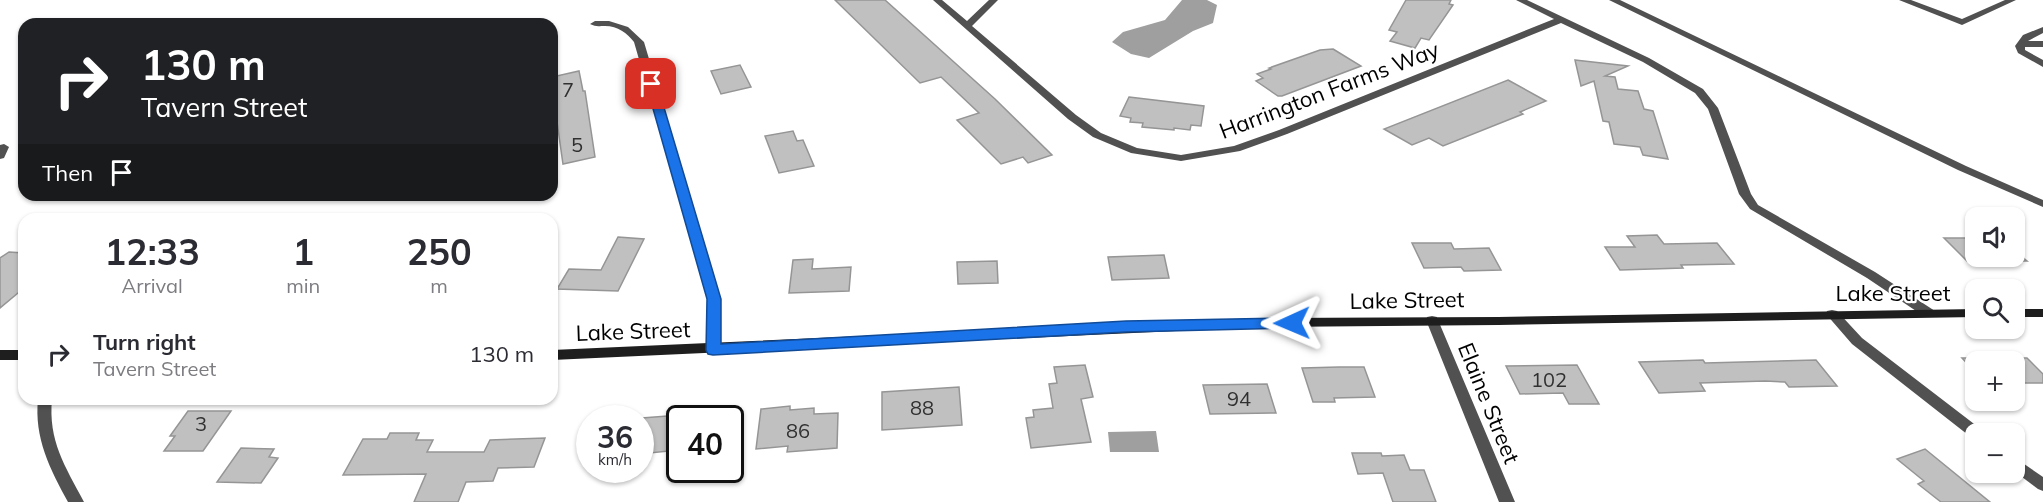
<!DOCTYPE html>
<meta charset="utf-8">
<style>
body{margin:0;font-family:Mulish,sans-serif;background:#f7f7f7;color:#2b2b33;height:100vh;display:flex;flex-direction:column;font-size:22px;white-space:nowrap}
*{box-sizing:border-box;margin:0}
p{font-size:20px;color:#7c7c81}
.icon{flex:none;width:33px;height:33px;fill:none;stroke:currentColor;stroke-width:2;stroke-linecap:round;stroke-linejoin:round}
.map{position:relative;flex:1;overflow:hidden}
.panel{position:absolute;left:18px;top:213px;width:540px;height:192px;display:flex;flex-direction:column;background:#fff;border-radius:18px;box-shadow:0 2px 4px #0004}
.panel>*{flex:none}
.top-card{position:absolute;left:18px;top:18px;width:540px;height:183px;border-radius:18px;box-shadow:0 2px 4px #0004;background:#202124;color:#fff;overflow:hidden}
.fabs{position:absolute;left:1965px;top:207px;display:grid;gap:12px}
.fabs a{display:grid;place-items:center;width:60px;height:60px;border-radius:12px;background:#fff;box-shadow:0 2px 4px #0004;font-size:30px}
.speed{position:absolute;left:576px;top:405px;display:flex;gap:12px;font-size:30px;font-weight:700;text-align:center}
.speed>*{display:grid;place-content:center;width:78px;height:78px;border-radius:50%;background:#fff;box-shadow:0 2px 4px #0004;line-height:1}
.speed small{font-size:15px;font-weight:400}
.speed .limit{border:3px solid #111;border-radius:9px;background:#fff;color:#111}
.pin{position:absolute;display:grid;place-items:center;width:51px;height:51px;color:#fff;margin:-26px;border-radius:12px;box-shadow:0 3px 9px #0006}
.me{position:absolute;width:66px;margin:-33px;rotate:269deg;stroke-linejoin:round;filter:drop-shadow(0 0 4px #0008)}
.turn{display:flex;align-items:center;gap:21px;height:126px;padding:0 24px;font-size:27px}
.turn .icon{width:78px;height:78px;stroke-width:2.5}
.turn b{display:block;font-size:42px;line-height:51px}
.then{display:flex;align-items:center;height:57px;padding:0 24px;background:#0003;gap:12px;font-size:22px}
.eta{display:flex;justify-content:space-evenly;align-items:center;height:102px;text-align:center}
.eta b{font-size:36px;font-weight:700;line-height:42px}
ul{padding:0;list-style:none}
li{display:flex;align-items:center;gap:18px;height:78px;padding:0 24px}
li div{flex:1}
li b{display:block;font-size:22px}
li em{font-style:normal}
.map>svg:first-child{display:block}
.water{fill:#9f9f9f}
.building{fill:#c0c0c0;stroke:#959595;stroke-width:1.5}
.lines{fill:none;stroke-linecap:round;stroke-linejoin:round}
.lane{fill:#515151;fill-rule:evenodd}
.street{fill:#515151;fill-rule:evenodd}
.secondary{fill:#1e1e1e;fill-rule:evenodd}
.route{fill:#1a73e8;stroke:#114b97;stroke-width:1.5}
.labels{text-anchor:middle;stroke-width:4.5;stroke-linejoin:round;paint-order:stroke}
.number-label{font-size:20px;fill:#303030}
.street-label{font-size:22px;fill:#000;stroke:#fff}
</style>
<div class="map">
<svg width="2043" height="502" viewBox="0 0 2043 502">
<rect width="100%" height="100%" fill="#fff"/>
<g class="water">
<polygon points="1182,0 1207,0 1217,5 1213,23 1193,31 1149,58 1131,54 1112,42 1123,32 1165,20"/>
<polygon points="1156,431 1159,452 1110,452 1108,432"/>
</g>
<g class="building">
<polygon points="835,0 885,0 995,99 1052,155 1028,163 1023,157 1001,164 957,120 979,113 941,77 920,83"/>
<polygon points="1406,0 1451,0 1449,4 1453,5 1429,40 1421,38 1415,48 1390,41 1397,32 1389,30"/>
<polygon points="1333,49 1361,66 1282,96 1278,96 1256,81 1263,78 1257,74 1271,69 1269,68 1320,50"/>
<polygon points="1575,60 1628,66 1605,76 1615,77 1618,89 1638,91 1644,109 1653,111 1668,159 1643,155 1640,147 1614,144 1609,122 1603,121 1594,81 1581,86"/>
<polygon points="740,65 751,87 721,94 711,71"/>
<polygon points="579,71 583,91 585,91 595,157 563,164 555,108 552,109 552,77"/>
<polygon points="1508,80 1546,101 1520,112 1523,114 1443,146 1429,138 1412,145 1384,129"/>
<polygon points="1129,97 1204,106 1201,126 1191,125 1190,130 1174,128 1174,130 1142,127 1143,123 1130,122 1131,118 1120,116"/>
<polygon points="793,131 797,141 803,140 814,166 779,173 765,136"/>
<polygon points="1657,235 1664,244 1717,243 1734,264 1681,265 1683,268 1620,270 1605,247 1635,247 1627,236"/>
<polygon points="618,237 644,239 618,291 557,289 569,269 601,270"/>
<polygon points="1944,238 1976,238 1976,256 2014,256 2014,250 2027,261 1967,261"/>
<polygon points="1412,243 1451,243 1454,249 1489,248 1501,270 1464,271 1461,267 1424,268"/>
<polygon points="9,252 24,253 24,288 0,308 0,258"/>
<polygon points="1164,255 1169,278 1112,280 1108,257"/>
<polygon points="813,259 812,269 851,267 849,291 789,293 793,260"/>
<polygon points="997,261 998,283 958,284 957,262"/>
<polygon points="1962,358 2027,358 2043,374 2043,383 2014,383 2014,362 1976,362 1976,373"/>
<polygon points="1703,360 1705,363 1816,360 1837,386 1789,387 1785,382 1765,381 1700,383 1705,391 1659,393 1639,362"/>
<polygon points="1085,365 1093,397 1081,399 1091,442 1031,448 1026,418 1034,417 1033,410 1053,408 1049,384 1057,383 1054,367"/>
<polygon points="1577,365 1599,404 1569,404 1563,393 1520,394 1506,366"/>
<polygon points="1339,367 1364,367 1375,397 1334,398 1335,402 1313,402 1302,368"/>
<polygon points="1267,384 1276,413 1210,414 1203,385"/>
<polygon points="959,387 962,425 882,430 882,392"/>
<polygon points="790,406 790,410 814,408 814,414 838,413 837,448 787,452 788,446 756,449 761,409"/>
<polygon points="188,411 231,411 203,451 164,451 175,436 170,436"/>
<polygon points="680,415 678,450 640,454 642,418"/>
<polygon points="390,433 419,433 416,440 433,440 427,452 484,452 490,440 545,438 534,467 498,468 493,481 466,482 458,502 414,502 426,474 343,475 363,439 387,439"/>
<polygon points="241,448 274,449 269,457 278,458 261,483 217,482"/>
<polygon points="1925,449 1990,502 1941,502 1918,484 1924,481 1897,459"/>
<polygon points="1352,453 1381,453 1382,456 1404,455 1410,470 1424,470 1436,502 1393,502 1383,473 1358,474"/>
</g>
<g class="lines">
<g class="lane">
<polygon points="1609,0 1620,0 1966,166 2043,200 2043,207 1958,170"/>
<polygon points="1899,0 1911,0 1962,19 2005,0 2016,0 1962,25"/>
<polygon points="2043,27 2043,33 2028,41 2043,41 2043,47 2025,47 2025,50 2043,60 2043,67 2018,53 2015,46 2023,35"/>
</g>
<g class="street">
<polygon points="933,0 942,0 967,21 989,0 998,0 972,26 1076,115 1101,133 1137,148 1181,155 1234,146 1279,130 1554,19 1516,0 1527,0 1649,58 1703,89 1718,108 1751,194 1758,205 1875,272 1935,311 1936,314 1935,317 1925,317 1867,278 1750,209 1739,194 1708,109 1695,93 1643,62 1561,23 1287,134 1240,151 1181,161 1131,153 1093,137 1068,119"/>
<path d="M609 21 628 27 644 42 720 299V350L718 353H708L706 350 708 299 634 42C627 33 618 26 605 26 598 26 596 27 590 24L595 21Z"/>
<polygon points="4,144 9,147 4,158 0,159 0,145"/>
<polygon points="1832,310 1837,311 1862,338 1982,430 1984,434 1976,434 1976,439 1972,438 1852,344 1826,314 1827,311"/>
<polygon points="1432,316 1437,317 1438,320 1515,502 1499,502 1426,320 1427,317"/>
<path d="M38 399H52C48 441 65 466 84 502H68C50 469 34 438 38 399Z"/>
<polygon points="2014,457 2043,477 2043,491 2038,489 2014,471"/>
</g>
<g class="secondary">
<polygon points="1976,309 1976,317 1498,325 1261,327 552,360 552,350 1261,318 1498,317"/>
<rect x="2014" y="309" width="29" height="8"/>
<rect x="0" y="350" width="24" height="10"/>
</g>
</g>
<polygon class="route" points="651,80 657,84 721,299 721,344 1126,321 1292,318 1300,323 1292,328 1126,332 713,355 708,354 706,350 707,299 646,84"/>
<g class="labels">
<g class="number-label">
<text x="568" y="97">7</text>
<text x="577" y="152">5</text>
<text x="1549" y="387">102</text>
<text x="1239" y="406">94</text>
<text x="922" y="415">88</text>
<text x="201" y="431">3</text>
<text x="798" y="438">86</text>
</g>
<g class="street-label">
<text transform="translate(1329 90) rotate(-21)" y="8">Harrington Farms Way</text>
<text x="1893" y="301">Lake Street</text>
<text transform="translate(1407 300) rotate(-1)" y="8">Lake Street</text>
<text transform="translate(633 331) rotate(-2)" y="8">Lake Street</text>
<text transform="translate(1489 403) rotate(68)" y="8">Elaine Street</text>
</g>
</g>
</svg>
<div class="fabs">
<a><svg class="icon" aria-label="sound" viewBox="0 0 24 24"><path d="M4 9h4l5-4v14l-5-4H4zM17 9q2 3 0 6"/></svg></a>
<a><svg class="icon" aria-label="search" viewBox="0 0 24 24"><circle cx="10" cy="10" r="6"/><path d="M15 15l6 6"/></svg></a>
<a>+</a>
<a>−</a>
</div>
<div class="speed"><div>36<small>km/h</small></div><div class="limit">40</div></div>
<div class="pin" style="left:651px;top:84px;background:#d93025"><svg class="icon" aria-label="arrive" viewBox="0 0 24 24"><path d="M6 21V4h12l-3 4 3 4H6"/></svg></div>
<svg class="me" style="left:1292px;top:323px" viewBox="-20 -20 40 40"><path d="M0-17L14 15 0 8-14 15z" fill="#1a73e8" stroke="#fff" stroke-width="4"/></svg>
<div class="top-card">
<div class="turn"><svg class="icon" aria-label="right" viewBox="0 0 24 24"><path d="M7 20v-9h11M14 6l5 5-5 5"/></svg><div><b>130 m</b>Tavern Street</div></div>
<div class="then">Then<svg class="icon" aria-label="arrive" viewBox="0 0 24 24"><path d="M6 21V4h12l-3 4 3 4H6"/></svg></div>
</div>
<section class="panel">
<div class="eta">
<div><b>12:33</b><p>Arrival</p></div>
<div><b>1</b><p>min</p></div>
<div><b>250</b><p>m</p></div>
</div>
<ul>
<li><svg class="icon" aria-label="right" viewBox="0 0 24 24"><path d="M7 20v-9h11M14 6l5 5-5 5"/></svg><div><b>Turn right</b><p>Tavern Street</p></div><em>130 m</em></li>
</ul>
</section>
</div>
